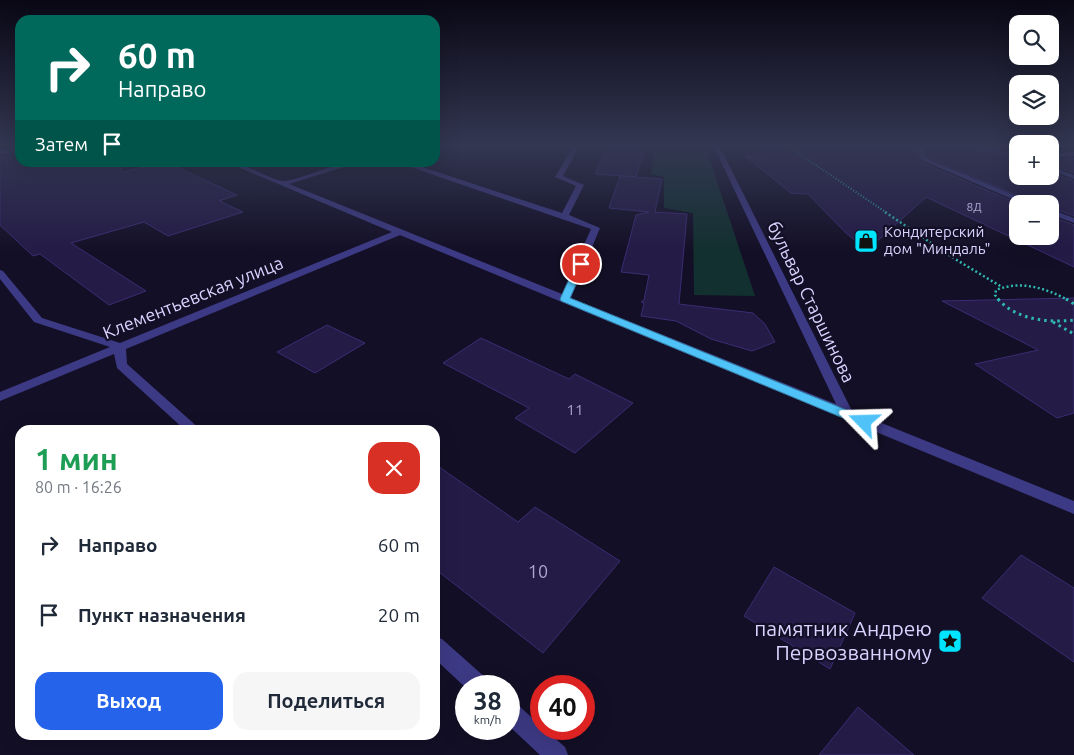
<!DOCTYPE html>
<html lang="ru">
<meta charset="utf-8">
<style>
body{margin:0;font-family:Ubuntu,sans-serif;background:#f6f6f7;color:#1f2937;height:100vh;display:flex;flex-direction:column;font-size:19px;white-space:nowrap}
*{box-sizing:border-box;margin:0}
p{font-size:16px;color:#747a83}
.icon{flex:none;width:28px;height:28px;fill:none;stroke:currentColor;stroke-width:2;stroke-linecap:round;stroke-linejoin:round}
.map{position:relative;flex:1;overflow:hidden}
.sheet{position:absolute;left:15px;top:425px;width:425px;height:315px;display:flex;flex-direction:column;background:#fff;border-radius:15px;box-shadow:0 5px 20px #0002}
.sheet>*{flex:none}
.guide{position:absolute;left:15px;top:15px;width:425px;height:152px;border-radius:15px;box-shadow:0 5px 20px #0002;background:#00695c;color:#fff;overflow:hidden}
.buttons{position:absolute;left:1009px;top:15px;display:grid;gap:10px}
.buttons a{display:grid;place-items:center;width:50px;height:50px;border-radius:10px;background:#fff;box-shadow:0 5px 20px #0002;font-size:25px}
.speed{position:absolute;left:455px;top:675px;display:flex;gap:10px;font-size:25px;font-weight:700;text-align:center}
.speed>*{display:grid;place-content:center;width:65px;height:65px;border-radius:50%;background:#fff;box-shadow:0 5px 20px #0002;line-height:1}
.speed small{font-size:12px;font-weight:400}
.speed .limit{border:8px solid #d22;background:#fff;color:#111}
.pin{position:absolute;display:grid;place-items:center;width:42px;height:42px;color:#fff;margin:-21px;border:2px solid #fff;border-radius:50%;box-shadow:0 1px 5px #0007}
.me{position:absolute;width:55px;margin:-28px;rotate:292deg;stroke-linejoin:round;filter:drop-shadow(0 0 4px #0008)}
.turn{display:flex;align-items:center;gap:18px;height:105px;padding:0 20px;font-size:22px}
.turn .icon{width:65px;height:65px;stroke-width:2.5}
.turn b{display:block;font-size:35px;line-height:42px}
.then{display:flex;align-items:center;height:48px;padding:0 20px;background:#0003;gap:10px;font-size:19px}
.round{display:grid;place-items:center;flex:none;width:52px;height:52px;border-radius:15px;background:#f6f6f7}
.overview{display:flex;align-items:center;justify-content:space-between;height:85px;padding:0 20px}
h1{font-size:30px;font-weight:600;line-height:38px;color:#1e9e55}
.primary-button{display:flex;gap:10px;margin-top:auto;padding:10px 20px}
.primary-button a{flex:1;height:58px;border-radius:15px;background:#2563eb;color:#fff;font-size:20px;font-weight:600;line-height:58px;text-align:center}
.primary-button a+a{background:#f6f6f7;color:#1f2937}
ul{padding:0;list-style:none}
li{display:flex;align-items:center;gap:15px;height:70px;padding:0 20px}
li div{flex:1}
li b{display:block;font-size:19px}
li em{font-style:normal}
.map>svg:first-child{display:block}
.green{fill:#12302f}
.building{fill:#241b47;stroke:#3b2d73}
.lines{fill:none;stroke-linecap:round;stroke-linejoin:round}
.path-far2{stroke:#2fb8b0;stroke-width:2;stroke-dasharray:1 2;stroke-linecap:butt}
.path-far1{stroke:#2fb8b0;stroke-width:2.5;stroke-dasharray:2 2.5;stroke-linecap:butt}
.path{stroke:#2fb8b0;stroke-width:3;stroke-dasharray:2.5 4;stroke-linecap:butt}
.minor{fill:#3d3a85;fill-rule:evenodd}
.route{fill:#4fc3f7;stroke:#337fa1}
.labels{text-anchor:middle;stroke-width:4.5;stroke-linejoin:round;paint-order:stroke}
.far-number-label{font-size:12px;fill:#aca6d1}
.far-poi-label{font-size:15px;fill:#d9d4ff;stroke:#130f26;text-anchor:start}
.number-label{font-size:15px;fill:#aca6d1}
.street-label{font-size:18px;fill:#d9d4ff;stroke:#130f26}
.near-number-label{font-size:18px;fill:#aca6d1}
.near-poi-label{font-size:21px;fill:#d9d4ff;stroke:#130f26;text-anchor:end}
</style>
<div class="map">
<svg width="1074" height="755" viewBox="0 0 1074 755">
<rect width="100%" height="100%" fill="#130f26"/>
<polygon class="green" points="655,145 705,145 755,296 694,295 693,213 664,208 664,177 651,174"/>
<g class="building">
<polygon points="608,145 646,145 636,177 595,174"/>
<polygon points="752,145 920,145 915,148 920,162 1019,204 1018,236 1050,236 1050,216 1074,225 1074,267 926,197 872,246 859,244 845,232 808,194 791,193 745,156 758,156"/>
<polygon points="934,145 961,145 1018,161 1018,176 1050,176 1050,172 1074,181 1074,216 1050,207 1050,204 1037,204 927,157 925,151"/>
<polygon points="982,145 1018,145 1018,153"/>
<polygon points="20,153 20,162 121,162 122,172 166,162 237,195 219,201 243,212 168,236 144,222 71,243 146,291 109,305 40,254 33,256 0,225 0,157"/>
<polygon points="1074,158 1074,173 1050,164 1050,160"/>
<polygon points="620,176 662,179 655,212 687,214 679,304 753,313 765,324 775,342 752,351 711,339 676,321 641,316 644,303 641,302 644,300 649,275 621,272 636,215 649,212 609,208"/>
<polygon points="1074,298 1074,413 1057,418 975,364 1038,350 942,301"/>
<polygon points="327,325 365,343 315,373 277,352"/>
<polygon points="481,338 569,379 575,374 633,403 575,453 515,418 529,408 443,363"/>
<polygon points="435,464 518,522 535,507 620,561 543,653 435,569"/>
<polygon points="1021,555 1074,588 1074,662 982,598"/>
<polygon points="774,567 855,613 830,669 744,616"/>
<polygon points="858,707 914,755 819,755"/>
</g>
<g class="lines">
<polyline class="path-far2" points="786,145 887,213"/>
<g class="path-far1">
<polyline points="885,212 955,259 1002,287"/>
<path d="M999 300 995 295 996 290C1021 280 1045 288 1068 300"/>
</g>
<g class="path">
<path d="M998 299C1016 320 1049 323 1074 320"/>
<polyline points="1066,299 1074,304"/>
<polyline points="1053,322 1074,334"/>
</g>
<g class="minor">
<path d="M574 145H580L563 176 584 185 569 215 600 228 571 298 836 404 713 145H719L852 411 1074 501V514L400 235 126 349 127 364 201 430H185L117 368 114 354 0 401V392L110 347 34 322 0 279V270L3 271 42 318 120 343 392 232 226 162C245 162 273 182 285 181 310 177 334 162 360 162L289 184 562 294 591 229 396 162H407L562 213 576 186 555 177Z"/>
<polygon points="924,145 932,145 923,150 926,158 1035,204 1024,204 921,160 917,149"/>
<polygon points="963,145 974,145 1018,155 1018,159"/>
<polygon points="20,147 20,151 0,155 0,151"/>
<polygon points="1074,152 1074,156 1050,158 1050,154"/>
<polygon points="1050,166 1074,175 1074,179 1050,170"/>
<polygon points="1050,209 1074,218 1074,223 1050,214"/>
<polygon points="435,637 442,639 487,679 490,686 466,688 435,659"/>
<polygon points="509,701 517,704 541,726 541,729 544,729 565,747 568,755 540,755 509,726"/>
</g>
</g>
<linearGradient id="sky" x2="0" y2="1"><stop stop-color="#0a0815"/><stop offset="0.58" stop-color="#333752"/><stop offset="1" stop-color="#333752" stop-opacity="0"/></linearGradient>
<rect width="1074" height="251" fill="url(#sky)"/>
<polygon class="route" points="581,261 585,264 570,298 869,419 870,422 869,425 860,425 561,301 560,299 576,264"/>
<defs>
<g id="shop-square" transform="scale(1.25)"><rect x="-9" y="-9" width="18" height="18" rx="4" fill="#00e5ff" stroke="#130f26"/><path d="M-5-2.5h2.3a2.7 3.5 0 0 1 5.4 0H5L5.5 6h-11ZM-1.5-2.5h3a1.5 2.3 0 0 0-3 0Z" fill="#111"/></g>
<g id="sight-square" transform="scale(1.25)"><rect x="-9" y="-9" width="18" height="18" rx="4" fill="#00e5ff" stroke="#130f26"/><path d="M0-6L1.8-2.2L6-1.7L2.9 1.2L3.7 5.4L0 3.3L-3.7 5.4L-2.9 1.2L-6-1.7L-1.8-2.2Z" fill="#111"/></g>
</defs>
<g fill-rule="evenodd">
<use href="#shop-square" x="866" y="241"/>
<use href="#sight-square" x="950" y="641"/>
</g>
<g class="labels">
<g class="far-number-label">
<text x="974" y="211">8Д</text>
</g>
<g class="far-poi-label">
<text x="884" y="237">Кондитерский<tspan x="884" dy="17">дом "Миндаль"</tspan></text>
</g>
<g class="number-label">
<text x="575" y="415">11</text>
</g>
<g class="street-label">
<text transform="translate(193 298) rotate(-22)" y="6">Клементьевская улица</text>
<text transform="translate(811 302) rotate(64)" y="6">бульвар Старшинова</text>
</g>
<g class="near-number-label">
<text x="538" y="578">10</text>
</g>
<g class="near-poi-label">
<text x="932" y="636">памятник Андрею<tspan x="932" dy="24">Первозванному</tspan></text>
</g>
</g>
</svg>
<div class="buttons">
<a><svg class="icon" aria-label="search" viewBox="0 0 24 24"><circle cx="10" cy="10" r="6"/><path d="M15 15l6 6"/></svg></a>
<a><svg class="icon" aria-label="layers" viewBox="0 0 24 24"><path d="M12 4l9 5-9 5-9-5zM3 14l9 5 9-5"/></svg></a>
<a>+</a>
<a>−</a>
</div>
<div class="speed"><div>38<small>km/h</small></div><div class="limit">40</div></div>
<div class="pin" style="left:581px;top:264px;background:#d93025"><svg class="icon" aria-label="arrive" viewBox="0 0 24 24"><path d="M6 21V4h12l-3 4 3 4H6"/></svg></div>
<svg class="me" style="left:864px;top:422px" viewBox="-20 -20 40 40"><path d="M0-17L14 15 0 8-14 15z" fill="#4fc3f7" stroke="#fff" stroke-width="4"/></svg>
<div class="guide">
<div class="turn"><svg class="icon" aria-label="right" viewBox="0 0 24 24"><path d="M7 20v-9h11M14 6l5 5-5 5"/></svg><div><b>60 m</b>Направо</div></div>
<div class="then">Затем<svg class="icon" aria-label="arrive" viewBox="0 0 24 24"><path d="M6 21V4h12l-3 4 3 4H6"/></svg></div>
</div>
<section class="sheet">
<div class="overview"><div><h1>1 мин</h1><p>80 m · 16:26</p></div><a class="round" style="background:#d93025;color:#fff"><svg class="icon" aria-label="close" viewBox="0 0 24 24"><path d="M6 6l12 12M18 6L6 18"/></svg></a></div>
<ul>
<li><svg class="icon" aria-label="right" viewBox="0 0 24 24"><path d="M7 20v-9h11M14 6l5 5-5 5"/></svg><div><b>Направо</b></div><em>60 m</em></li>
<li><svg class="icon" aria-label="arrive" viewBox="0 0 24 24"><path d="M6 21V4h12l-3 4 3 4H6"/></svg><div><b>Пункт назначения</b></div><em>20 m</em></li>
</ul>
<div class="primary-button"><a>Выход</a><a>Поделиться</a></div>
</section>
</div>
